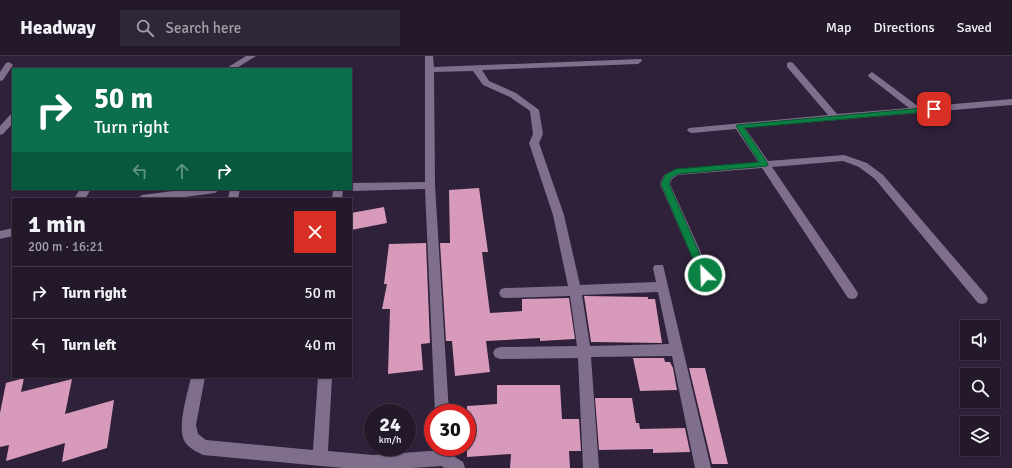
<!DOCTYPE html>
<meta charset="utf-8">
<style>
body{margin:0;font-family:Signika,sans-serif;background:#2f2637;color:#f1f3f6;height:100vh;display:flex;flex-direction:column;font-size:15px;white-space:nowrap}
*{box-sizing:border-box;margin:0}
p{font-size:13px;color:#a3a0a9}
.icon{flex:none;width:22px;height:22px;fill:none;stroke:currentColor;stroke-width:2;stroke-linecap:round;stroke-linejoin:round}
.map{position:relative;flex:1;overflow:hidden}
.side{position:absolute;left:12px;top:142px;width:340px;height:180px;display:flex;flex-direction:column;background:#23192b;border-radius:0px;box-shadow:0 1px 3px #0004,0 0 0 1px #403847}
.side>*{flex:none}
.hud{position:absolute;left:12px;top:12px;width:340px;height:122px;border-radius:0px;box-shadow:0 1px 3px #0004,0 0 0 1px #403847;background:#0b6e4f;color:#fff;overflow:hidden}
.buttons{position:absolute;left:960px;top:264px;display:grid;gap:8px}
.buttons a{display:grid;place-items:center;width:40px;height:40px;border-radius:0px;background:#23192b;box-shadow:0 1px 3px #0004,0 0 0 1px #403847;font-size:20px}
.speed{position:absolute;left:364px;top:348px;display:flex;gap:8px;font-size:20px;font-weight:700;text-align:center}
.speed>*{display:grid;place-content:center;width:52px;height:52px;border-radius:50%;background:#23192b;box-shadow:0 1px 3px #0004,0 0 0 1px #403847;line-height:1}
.speed small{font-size:10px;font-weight:400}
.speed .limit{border:6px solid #d22;background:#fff;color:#111}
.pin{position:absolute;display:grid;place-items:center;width:34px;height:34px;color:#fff;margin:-17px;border-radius:8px;box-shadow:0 2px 6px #0006}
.me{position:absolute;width:44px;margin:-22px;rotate:336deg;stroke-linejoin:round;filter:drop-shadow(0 0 3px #0008)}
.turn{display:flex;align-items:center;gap:14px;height:84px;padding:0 16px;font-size:18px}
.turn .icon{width:52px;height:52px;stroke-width:2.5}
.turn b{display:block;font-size:28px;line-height:34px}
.lanes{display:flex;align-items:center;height:38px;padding:0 16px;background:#0003;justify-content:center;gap:20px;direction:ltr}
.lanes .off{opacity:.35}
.round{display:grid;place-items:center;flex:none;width:42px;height:42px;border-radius:0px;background:#2f2637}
.head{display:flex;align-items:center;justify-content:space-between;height:68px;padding:0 16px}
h1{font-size:24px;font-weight:700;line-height:30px}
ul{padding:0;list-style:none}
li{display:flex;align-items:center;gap:12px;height:52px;padding:0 16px;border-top:1px solid #403847}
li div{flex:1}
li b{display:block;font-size:15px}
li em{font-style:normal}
header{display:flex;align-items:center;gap:24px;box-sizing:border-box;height:56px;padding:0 20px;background:#23192b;border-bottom:1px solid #403847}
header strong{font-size:19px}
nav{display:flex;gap:22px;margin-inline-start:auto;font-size:14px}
.search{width:280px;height:36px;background:#2f2637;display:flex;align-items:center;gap:10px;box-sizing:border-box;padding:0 14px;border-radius:0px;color:#a3a0a9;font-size:15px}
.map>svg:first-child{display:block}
.building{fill:#d79abb}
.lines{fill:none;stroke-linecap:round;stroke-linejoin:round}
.minor{fill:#7f6f8c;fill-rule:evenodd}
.route{fill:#0b8043;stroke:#07532c}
</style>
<header>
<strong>Headway</strong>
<div class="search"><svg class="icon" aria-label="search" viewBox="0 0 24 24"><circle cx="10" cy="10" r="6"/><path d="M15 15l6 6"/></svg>Search here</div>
<nav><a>Map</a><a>Directions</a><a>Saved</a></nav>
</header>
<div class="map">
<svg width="1012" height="412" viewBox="0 0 1012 412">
<rect width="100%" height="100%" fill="#2f2139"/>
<g class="building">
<polygon points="479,132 488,196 482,196 490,257 522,255 522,243 569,242 575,283 540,285 540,282 486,285 490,316 455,320 452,285 446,285 440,187 450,187 449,134"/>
<polygon points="384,151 387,167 351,174 351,157"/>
<polygon points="426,187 430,287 421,288 423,314 388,318 390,253 382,253 387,228 384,228 389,188"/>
<polygon points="584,240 648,241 648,243 655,243 662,287 591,286"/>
<polygon points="633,302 664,302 665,306 670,306 673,312 677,334 640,335"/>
<polygon points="689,312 705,312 728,408 712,408"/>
<polygon points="24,322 21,336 72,323 65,358 114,344 107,392 62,406 65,387 6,405 9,389 0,391 0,357 6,327"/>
<polygon points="497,329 560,329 562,363 579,363 581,395 569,395 570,412 510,412 511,398 467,401 467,350 497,348"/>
<polygon points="595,342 632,342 636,367 639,367 640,373 685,372 690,396 653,397 653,393 599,394"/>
</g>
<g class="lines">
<g class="minor">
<polygon points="246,0 256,0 235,13 225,13"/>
<path d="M425 0H433L434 11 641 3 642 5 638 8 482 14 489 25 516 37 539 54 543 78 539 87 564 159 580 229 656 226 653 212 655 209H663L711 412H695L672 300 591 301 599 412H583L578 302 500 303 495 301 493 297 495 293 500 291 577 290 570 240 505 242 501 241 499 237 501 233 505 232 568 230 553 159 529 87 533 78 530 55 510 41 483 29 473 15 434 16 435 129 449 357H435L425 133 351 135 347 133H351V127L425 126ZM658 236 669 288 590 290 582 239Z"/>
<polygon points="9,6 13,9 3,24 0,25 0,16 6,7"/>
<polygon points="790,6 793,7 837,58 909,52 869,21 868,19 872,16 919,51 1012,43 1012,49 745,72 768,105 844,99 867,107 883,119 986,239 988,243 986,247 982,248 978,247 875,123 859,111 843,105 772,111 856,234 858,238 856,242 852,243 848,242 762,112 678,119 672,123 670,128 711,219 709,222 701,222 660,128 664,119 676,113 758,106 736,73 692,77 689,76 687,74 689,72 828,59 787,11 787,7"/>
<polygon points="13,58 13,67 3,78 0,79 0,70 10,59"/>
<polygon points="80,133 91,133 85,143 74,143"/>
<polygon points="188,133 220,133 215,137 169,143 137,143 142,139"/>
<polygon points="230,133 240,133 238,143 228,143"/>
<polygon points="333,133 343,133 342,143 332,143"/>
<polygon points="13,172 13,180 0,183 0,175"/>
<path d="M191 321H205L196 369 198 378 206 384 313 394 318 321H332L328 395 373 399 444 394 463 406 465 412H444L442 410 412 412H343L203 399C197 396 189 392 185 386 176 372 188 337 191 321Z"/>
</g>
</g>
<polygon class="route" points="934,51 936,52 936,55 744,72 768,108 767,110 678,118 671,122 669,128 709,219 708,222 701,222 661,128 665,119 676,113 759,106 736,70 737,69"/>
</svg>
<div class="buttons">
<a><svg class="icon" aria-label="sound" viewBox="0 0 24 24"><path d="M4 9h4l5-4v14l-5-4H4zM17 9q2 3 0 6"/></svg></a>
<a><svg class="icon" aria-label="search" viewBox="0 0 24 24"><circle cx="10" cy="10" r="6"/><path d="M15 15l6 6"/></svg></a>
<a><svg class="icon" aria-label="layers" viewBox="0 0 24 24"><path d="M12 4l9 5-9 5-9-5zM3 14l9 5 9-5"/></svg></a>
</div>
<div class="speed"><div>24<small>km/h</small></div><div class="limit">30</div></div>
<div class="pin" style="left:934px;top:53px;background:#d93025"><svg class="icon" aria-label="arrive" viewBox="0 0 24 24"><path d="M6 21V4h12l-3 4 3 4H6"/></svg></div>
<svg class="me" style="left:705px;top:219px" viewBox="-20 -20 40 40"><circle r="17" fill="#0b8043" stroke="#fff" stroke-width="3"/><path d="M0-11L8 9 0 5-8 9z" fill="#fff"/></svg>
<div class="hud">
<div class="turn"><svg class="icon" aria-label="right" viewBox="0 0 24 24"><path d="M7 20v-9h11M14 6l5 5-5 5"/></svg><div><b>50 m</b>Turn right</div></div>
<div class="lanes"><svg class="icon off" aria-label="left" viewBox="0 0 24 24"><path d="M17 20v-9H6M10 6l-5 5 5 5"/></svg><svg class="icon off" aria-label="ahead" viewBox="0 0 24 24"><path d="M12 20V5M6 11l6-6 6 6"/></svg><svg class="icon" aria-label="right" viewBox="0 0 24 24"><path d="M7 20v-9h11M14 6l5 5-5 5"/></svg></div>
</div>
<section class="side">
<div class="head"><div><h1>1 min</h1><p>200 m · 16:21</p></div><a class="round" style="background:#d93025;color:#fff"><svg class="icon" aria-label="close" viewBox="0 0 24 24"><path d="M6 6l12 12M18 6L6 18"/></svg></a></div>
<ul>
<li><svg class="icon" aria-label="right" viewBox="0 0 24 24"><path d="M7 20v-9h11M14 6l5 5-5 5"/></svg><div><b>Turn right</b></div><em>50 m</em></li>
<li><svg class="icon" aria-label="left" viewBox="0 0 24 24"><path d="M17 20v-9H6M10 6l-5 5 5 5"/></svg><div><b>Turn left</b></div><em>40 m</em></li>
</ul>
</section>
</div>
